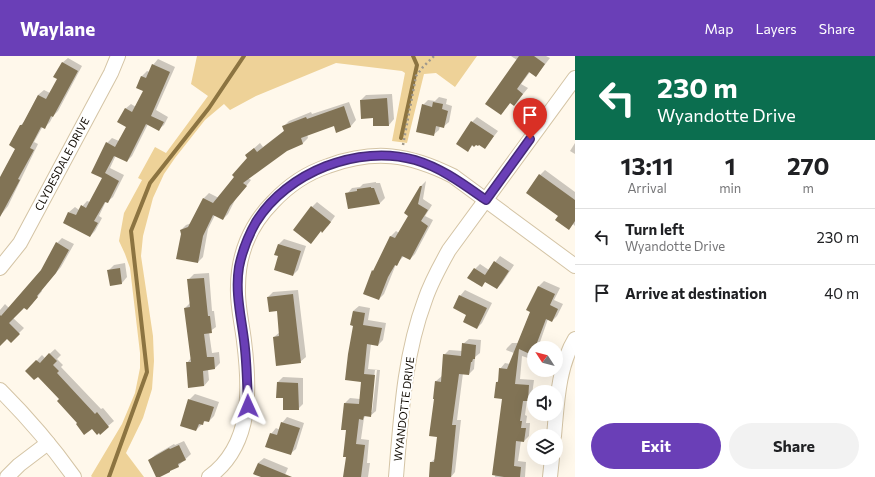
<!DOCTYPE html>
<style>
body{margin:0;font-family:Commissioner,sans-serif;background:#f2f2f2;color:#202124;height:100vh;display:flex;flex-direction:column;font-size:15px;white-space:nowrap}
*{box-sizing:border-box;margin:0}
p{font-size:13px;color:#757577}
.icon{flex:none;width:22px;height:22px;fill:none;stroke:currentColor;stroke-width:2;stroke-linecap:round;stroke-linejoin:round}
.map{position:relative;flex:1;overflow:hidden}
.drawer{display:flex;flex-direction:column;background:#fff;width:300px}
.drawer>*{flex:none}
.guide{background:#0b6e4f;color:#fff;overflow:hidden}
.needle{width:26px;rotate:306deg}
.buttons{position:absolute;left:527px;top:285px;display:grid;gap:8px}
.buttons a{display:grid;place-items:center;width:36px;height:36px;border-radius:50%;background:#fff;box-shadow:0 4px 16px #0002;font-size:20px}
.pin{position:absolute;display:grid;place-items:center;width:34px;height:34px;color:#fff;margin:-41px -17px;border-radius:50% 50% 50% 0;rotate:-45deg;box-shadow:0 0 4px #0007}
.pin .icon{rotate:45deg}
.me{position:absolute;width:44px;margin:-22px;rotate:359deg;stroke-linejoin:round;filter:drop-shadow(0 0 3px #0008)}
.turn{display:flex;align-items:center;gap:14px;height:84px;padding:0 16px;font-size:18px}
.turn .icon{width:52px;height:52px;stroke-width:2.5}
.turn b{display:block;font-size:28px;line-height:34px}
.eta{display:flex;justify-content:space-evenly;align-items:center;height:68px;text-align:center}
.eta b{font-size:24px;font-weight:700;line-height:28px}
.button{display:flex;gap:8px;margin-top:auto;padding:8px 16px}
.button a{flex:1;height:46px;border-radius:24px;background:#6a3fb7;color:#fff;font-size:16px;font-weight:700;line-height:46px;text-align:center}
.button a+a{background:#f2f2f2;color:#202124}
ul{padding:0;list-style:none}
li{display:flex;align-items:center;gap:12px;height:56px;padding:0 16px;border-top:1px solid #e0e0e0}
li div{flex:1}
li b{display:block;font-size:15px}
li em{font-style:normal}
header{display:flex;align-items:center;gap:24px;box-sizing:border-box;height:56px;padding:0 20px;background:#6a3fb7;color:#fff}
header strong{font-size:19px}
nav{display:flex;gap:22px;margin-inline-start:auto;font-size:14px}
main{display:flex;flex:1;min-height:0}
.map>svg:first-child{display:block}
.green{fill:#eed298}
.shadow{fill:#0003;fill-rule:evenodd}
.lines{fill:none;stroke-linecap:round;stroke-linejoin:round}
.stream{stroke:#8c7441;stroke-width:4}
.building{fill:#817355}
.street-casing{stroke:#d4c4a5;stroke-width:16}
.path{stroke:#9e988d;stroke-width:2.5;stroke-dasharray:2 3;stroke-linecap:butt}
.street{stroke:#fff;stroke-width:14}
.route-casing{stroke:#452977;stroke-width:10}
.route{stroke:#6a3fb7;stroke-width:7}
.labels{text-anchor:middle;stroke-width:4;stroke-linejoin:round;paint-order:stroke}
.street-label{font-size:11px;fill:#110b03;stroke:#fff}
</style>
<header>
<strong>Waylane</strong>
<nav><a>Map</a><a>Layers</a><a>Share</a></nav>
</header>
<main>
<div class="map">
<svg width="575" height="421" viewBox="0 0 575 421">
<rect width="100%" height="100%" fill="#fff8eb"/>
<polygon class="green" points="197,0 477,0 455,31 436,17 424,18 407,87 392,85 405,17 402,15 336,7 256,40 230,54 224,48 205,64 175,102 164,118 153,142 143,180 141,200 153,280 154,305 152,333 143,362 126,397 144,421 92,421 91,420 122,368 135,337 140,312 140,297 130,212 125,198 119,185 124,157 142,124 138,122 155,91 166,97 208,40 191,28"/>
<g class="shadow">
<polygon points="511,0 546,0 550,2 536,20 530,16 521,28 528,32 514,49 511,46 501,58 517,4"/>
<polygon points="68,2 82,10 58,55 53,60 50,66 45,71 43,70 34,86 38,88 8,150 0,160 0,123 16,92 21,69 25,65 38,39 44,34 50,37 58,23 62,7"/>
<polygon points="158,3 175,11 156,54 168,61 164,69 158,74 148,68 132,100 127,105 116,99 110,112 124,119 113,141 107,146 106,145 99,160 102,162 95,175 90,180 69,156 75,151 79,154 87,145 90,146 103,122 107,87 112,82 119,85 127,70 125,53 131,48 136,51 144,35 137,31 142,20 147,15 150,16 153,9"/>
<polygon points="392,38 394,63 389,69 361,44 366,39"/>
<polygon points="439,41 447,43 446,48 452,50 449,66 443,71 440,70 439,74 433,79 423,49 428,44 435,45"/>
<polygon points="349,46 356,64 351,70 337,75 334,68 307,78 308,82 303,87 287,94 248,122 251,124 235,144 228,158 223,163 215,159 208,173 203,201 198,206 181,174 186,169 192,167 204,142 209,137 219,142 248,102 246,99 260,87 263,91 285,74 283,71 289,65 311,56 312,58"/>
<polygon points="477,61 498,75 485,92 479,88 473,89 468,94 472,66"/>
<polygon points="575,87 575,98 570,95"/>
<polygon points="545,114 575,136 575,170 573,168 569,173 559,160 540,119"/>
<polygon points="426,125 423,143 432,149 425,160 433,164 415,198 410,203 404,200 396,208 384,238 379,243 364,238 373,215 376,212 391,180 396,175 399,177 410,159 421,130"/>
<polygon points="376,126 376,127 380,127 385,142 380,147 349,152 347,138 352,132 360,131 363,128"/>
<polygon points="317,146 335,160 328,170 321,174 312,151"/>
<polygon points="62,182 74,188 61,211 41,234 42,235 32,248 24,251 13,262 24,272 11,285 7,281 0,285 0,254 5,248 9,252 41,215 57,187"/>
<polygon points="284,183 306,190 298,214 293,219 280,200 279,188"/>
<polygon points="500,200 514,209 502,227 497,232 486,225 481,230 475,213 480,208 489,214"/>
<polygon points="125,207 127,221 122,227 111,228 109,214 114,209"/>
<polygon points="209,217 212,255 214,255 216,271 209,276 212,297 219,296 220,307 215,312 208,313 209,324 204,330 187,307 191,302 185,252 190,247 188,224 194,218"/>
<polygon points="544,225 560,232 554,244 563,248 557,260 552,265 548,263 539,289 544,290 543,292 534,292 534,304 522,300 520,323 534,324 532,339 527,344 525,359 527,360 526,367 530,367 529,380 524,385 521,385 518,405 526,406 525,421 495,421 503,342 497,326 499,324 500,313 505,307 510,308 514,297 506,294 507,292 512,287 518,287 531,255 528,254 539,230"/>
<polygon points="298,234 306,301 300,306 274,281 280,276 278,254 268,241 273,236"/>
<polygon points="465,234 492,247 482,267 477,272 468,258 460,240"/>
<path d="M359 250 370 252 368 264 386 267 383 284 378 289 371 288 368 313 380 314 376 355 370 360 366 359 364 362 361 383 369 384 367 407H370L368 421H344L347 400V373L345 347 350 342 360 343 362 325 354 269 351 268 353 255ZM375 314H377L372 356H370Z"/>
<polygon points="469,283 481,284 480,297 475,301 474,313 469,318 463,317 457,364 461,364 455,416 451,421 430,421 431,406 436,402 438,380 436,325 442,320 444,299 449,294 463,295 463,288"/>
<polygon points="55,293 61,299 57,303 63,309 61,311 101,353 103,352 114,365 108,370 92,372 78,367 61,343 38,319 27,315 42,299 45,302"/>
<polygon points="283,321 303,322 303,348 298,353 284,341 278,326"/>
<polygon points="195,338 219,346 214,360 209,365 206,364 196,374 189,344"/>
<polygon points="287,361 304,367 296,393 290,398 271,378 276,372 280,374 282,367"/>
<polygon points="184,385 191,398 178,410 157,421 150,404 155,399 174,388 175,389"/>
<polygon points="264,402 288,412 284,421 262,421 258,407"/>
</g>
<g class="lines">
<g class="stream">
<polyline points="401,82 417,9 413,0"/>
<polyline points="109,421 147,316 131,175 150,127 209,52 244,0"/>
</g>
</g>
<g class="building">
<polygon points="519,0 534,0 545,8 536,21 529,16 517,33 523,38 514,50 510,47 501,59 485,48"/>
<polygon points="62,6 78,15 53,61 51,60 45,73 41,71 30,92 34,94 18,123 20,124 0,161 0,121 15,93 9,89 20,69 22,69 38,39 46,43 57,23 53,21"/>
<polygon points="152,8 170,16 151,60 164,66 159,75 146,68 127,106 114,100 105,117 119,125 108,147 105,146 94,165 98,167 90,181 63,167 68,156 76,159 81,149 86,152 102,122 91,117 106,86 115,91 126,71 117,66 125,52 132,56 143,35 136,32 141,20 146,22"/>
<polygon points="387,42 389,70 373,70 373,62 361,63 360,44"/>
<polygon points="433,46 443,48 442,53 448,55 444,72 436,70 434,80 416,76 422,48 432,51"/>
<polygon points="344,50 351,71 336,77 334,70 301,82 303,88 287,95 243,127 247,130 230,150 223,164 213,159 203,180 198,207 176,203 181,178 180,174 188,171 203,142 213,147 234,121 232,119 247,102 245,99 254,92 257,96 284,75 282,70 306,61 307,63"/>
<polygon points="471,65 494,80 485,93 479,89 478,90 476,89 474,91 472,89 468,96 456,88"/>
<polygon points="539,118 575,144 575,165 569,174 555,164 558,160 526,137"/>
<polygon points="420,130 422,130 418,148 428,154 421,165 428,170 410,204 402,200 397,210 395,209 388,221 379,244 363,238 372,214 373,215 390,180 395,182 408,160 404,157"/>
<polygon points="371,131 371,132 374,132 380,148 348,153 345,137 357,135 357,133"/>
<polygon points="311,150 331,166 322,177 321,175 311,188 293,174"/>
<polygon points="56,186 69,194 56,217 37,240 38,241 27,254 24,252 9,267 20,278 11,287 7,283 0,290 0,259 1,260 41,214"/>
<polygon points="278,188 301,195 293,220 274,214 278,200 274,199"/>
<polygon points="494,205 509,215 497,233 485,226 482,231 467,222 474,212 485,219"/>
<polygon points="120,212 122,228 110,230 107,214"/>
<polygon points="204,222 208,260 210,260 212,277 204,278 207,301 214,301 215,313 203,315 204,330 188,332 186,306 191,306 184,252 190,251 187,223"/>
<polygon points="538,230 555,238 550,249 558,253 552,266 546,263 535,292 534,292 532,299 519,293 515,328 529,329 528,345 523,345 520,365 522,365 521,372 526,372 524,386 516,385 514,410 521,411 520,421 504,421 492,419 502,343 494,342 496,326 498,326 499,312 507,313 530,256 526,254"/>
<polygon points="293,238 301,307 276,310 273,281 279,280 277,255 269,256 267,241"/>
<polygon points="459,239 487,252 477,273 463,266 466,259 453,252"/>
<polygon points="353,255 365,257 363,269 382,272 378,290 367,288 364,318 375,319 371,361 364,360 363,364 359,363 356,388 365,389 361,421 343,421 346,401 343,401 346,374 341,374 344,347 359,348 361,326 345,324 348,298 353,270 350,269"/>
<polygon points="462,287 476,289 475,303 473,303 472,306 471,306 469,319 459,318 452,369 456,369 451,421 429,421 430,406 434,406 437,381 429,380 434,343 433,343 435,325 441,326 443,298 461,300"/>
<polygon points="49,297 57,305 53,309 59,315 57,317 95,358 97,356 109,371 100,379 99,377 97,379 92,373 84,379 76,368 77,367 57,345 59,343 38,321 34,324 25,315 36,304 40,307"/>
<polygon points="277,326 298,327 299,354 283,354 283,342 276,342"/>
<polygon points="188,343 214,351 209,366 204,365 203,369 199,368 196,375 180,370"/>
<polygon points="281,366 300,372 291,399 265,391 270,377 277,379"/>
<polygon points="179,389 186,404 178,408 179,411 170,415 170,416 160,421 156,421 148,404 169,392 170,393"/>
<polygon points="258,407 292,421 261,421 253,418"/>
</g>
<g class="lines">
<g class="street-casing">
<g id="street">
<polyline points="0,212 20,187 111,17 118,0"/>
<path d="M0 334C27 361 52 390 74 421"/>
<path d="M554 380C557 348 558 311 575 283"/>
<polyline points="7,421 19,409 48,387"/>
<path d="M209 421C253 389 250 332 244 285 242 267 237 249 238 231 238 199 250 169 273 146 288 130 307 117 328 110 375 93 409 98 453 120L575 210"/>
<path d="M396 421C401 361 404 300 425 244 431 226 440 210 449 194L575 22"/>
<polyline points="550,421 552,402"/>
</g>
</g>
<polyline class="path" points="403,89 416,20 423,11 434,0"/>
<use href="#street" class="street"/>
</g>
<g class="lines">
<g class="route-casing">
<path id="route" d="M248 350C247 328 247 306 244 284 241 260 235 236 239 211 242 196 248 180 256 166 287 116 358 88 415 104 442 112 463 128 486 144L530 83"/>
</g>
<use href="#route" class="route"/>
</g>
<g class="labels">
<g class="street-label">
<text transform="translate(62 108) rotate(-62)" y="4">CLYDESDALE DRIVE</text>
<text transform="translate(404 353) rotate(-83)" y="4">WYANDOTTE DRIVE</text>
</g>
</g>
</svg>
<div class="buttons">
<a><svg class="needle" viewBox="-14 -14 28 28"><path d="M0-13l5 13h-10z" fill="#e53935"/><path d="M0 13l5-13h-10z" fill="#757577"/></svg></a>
<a><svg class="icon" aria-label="sound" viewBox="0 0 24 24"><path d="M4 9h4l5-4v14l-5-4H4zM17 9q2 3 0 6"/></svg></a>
<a><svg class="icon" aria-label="layers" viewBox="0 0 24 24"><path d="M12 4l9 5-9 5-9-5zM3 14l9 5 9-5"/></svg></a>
</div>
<div class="pin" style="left:530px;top:83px;background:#d93025"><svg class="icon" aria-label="arrive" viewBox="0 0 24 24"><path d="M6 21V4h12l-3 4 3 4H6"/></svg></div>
<svg class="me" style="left:248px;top:350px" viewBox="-20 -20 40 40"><path d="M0-17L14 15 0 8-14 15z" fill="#6a3fb7" stroke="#fff" stroke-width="4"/></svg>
</div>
<section class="drawer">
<div class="guide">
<div class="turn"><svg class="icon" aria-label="left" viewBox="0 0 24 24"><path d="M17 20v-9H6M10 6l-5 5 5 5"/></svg><div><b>230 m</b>Wyandotte Drive</div></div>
</div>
<div class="eta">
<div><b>13:11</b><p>Arrival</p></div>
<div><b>1</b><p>min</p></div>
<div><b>270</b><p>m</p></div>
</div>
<ul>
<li><svg class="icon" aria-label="left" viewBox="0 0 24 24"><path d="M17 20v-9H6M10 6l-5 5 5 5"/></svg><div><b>Turn left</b><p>Wyandotte Drive</p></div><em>230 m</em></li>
<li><svg class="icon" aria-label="arrive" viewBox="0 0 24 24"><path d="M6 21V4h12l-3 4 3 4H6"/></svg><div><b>Arrive at destination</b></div><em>40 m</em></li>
</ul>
<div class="button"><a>Exit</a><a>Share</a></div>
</section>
</main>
